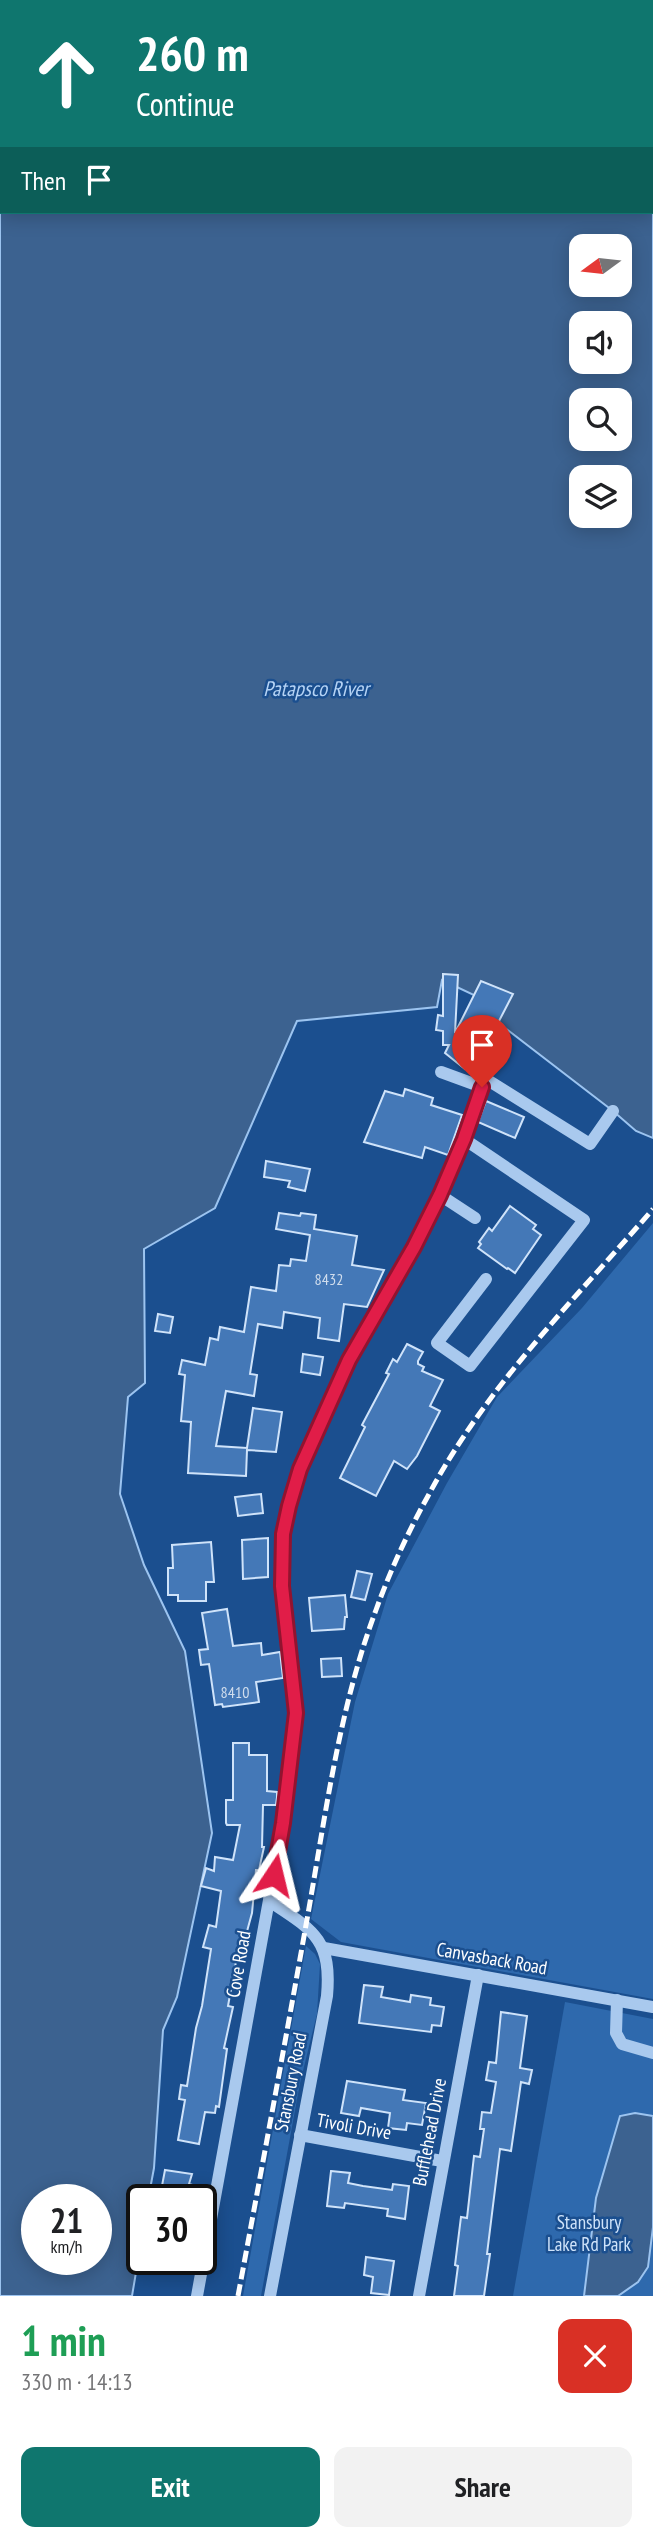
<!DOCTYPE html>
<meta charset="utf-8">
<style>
body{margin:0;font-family:"PT Sans Narrow",sans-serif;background:#f2f2f2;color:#202124;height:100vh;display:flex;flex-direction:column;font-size:26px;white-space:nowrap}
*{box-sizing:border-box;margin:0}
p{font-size:23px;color:#757577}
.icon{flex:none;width:38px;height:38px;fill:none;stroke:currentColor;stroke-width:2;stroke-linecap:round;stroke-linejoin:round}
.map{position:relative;height:2296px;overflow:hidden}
.sheet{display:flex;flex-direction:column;background:#fff;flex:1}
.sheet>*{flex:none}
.hud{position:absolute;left:0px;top:0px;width:654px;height:214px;box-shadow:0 4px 18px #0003;background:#0f766e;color:#fff;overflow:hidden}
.needle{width:46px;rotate:255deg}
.buttons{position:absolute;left:569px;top:234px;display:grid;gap:14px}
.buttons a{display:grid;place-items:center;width:63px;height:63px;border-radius:14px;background:#fff;box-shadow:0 4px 18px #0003;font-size:35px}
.speed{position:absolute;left:21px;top:2184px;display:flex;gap:14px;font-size:35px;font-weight:700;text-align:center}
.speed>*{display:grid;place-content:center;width:91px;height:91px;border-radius:50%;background:#fff;box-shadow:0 4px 18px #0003;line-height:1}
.speed small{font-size:18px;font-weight:400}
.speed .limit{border:4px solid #111;border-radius:10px;background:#fff;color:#111}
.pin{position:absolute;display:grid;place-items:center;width:60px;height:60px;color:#fff;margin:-72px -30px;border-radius:50% 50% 50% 0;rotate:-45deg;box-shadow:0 0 7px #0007}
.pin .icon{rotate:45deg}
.me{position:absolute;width:77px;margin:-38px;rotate:10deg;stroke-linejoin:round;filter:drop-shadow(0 0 5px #0008)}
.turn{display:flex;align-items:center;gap:24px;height:147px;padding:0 21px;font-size:32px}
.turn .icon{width:91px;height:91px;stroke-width:2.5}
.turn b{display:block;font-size:49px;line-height:60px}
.then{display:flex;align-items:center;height:66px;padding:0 21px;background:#0003;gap:14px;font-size:26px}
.round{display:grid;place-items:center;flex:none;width:74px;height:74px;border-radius:14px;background:#f2f2f2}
.summary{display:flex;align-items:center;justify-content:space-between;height:119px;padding:0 21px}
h1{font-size:42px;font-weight:700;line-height:52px;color:#1e9e55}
.action{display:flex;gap:14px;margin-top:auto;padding:14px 21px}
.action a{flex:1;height:80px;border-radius:14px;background:#0f766e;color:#fff;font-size:28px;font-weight:700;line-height:80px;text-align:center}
.action a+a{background:#f2f2f2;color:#202124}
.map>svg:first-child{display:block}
.green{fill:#2e69ad}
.water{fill:#3c6290;stroke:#9cc4f0;stroke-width:2;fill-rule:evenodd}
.building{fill:#4478b7;stroke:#cfe3fa;stroke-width:2}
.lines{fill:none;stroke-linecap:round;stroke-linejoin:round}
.minor{stroke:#a9c9ee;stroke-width:12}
.rail{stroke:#fff;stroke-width:5;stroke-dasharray:12 5;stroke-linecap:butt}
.route-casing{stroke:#92132f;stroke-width:18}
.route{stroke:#e11d48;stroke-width:12}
.labels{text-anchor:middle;stroke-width:5;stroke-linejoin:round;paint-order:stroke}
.number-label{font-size:16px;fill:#d0dded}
.street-label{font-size:19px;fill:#fff;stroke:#1b4f8f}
.park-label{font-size:19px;fill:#cfe3fa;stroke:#1b4f8f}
.water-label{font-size:21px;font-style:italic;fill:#b5d3f5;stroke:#1b4f8f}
</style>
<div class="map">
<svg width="653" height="2296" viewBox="0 0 653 2296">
<rect width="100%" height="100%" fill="#1b4f8f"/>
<g class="green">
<polygon points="653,1223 653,1999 341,1942 311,1919 355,1702 388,1594 447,1483 497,1397 582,1308"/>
<polygon points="306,1946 315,1954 320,1964 317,2014 300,2083 261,2296 243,2296"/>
<polygon points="565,2002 653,2019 653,2296 513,2296"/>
</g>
<g class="water">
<path d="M0 0H653V1138L636 1131 613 1111 505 1028 474 995 442 980 437 1007 297 1021 215 1208 144 1249 145 1383 128 1397 120 1494 144 1565 185 1651 212 1833 177 1997 163 2030 154 2168 148 2200H142V2237L132 2296H0ZM2 2H653V212H2ZM581 247H620V285H581ZM581 324H620V362H581ZM581 401H620V439H581ZM581 478H620V516H581ZM37 2200H96V2259H37Z"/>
<polygon points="635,2113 653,2116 653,2227 648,2267 638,2282 618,2296 584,2296 596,2198 620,2116"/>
</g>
<g class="building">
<polygon points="443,974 458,975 455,1033 481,981 513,994 485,1048 493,1052 465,1069 445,1053 449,1045 443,1045 443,1031 436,1030 438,1015 443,1016"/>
<polygon points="405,1089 433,1098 431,1105 462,1115 448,1155 425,1147 422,1158 364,1142 385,1091 403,1096"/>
<polygon points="486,1101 524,1117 515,1138 478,1122"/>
<polygon points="266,1161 310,1169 305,1191 288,1187 290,1181 264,1177"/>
<polygon points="510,1206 536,1225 533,1229 541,1235 515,1273 508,1268 507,1269 478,1248 481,1244 479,1242 489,1228 492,1231"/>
<polygon points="279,1213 300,1216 301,1213 316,1215 314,1229 357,1236 352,1265 384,1270 367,1307 344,1304 339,1341 318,1338 320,1318 284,1312 282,1328 258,1324 250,1374 257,1375 254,1396 226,1391 216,1446 247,1448 253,1408 282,1412 276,1452 247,1450 246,1476 188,1473 191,1422 181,1421 185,1375 179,1374 182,1360 205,1365 210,1338 218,1340 220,1327 244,1332 251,1287 276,1291 279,1265 290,1266 291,1259 306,1261 310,1235 276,1229"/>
<polygon points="158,1314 173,1317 170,1333 155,1331"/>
<polygon points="407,1344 423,1352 418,1361 418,1364 424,1367 422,1371 443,1380 430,1406 440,1411 417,1456 407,1469 394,1461 376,1496 340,1478 365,1427 362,1425 389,1374 386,1373 393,1359 397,1362"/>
<polygon points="303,1354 323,1357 320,1375 301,1372"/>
<polygon points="261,1494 263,1513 238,1516 235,1497"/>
<polygon points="268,1538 268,1577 243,1579 242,1540"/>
<polygon points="211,1542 214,1582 206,1582 206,1601 178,1601 178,1595 168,1595 168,1568 173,1568 172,1545"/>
<polygon points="357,1571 372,1574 365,1600 351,1597"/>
<polygon points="345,1595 347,1617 345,1617 344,1629 312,1631 309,1598"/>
<polygon points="227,1609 233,1646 261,1643 262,1655 280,1652 283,1678 256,1682 259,1702 223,1707 222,1704 215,1705 209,1664 201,1665 199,1650 208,1649 202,1613"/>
<polygon points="341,1658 342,1676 322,1677 321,1659"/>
<polygon points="233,1743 249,1743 249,1755 267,1755 267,1791 277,1792 277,1797 276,1805 263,1805 262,1847 264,1847 259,1870 256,1870 252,1913 240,1957 237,1956 228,2006 233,2007 224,2048 227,2049 219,2107 216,2106 215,2113 205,2112 199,2144 178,2140 185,2100 179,2099 181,2085 187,2086 196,2028 202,2006 211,1949 203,1947 209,1925 216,1927 221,1891 201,1886 206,1868 214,1871 215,1857 233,1860 240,1825 227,1825 226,1823 226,1800 233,1800"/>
<polygon points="364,1985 383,1987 381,1997 410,2002 411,1995 431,1998 430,2005 444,2007 441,2026 432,2025 431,2032 359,2023"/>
<polygon points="501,2012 527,2016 520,2068 532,2070 529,2084 521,2082 511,2151 500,2149 487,2254 490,2254 484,2296 454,2296 458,2266 455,2265 461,2217 467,2218 474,2156 480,2157 484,2129 480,2129 482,2112 491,2113 496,2082 486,2080 489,2062 496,2063"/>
<polygon points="347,2081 405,2090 403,2100 426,2103 422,2125 407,2123 406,2130 388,2128 390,2113 361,2108 359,2116 341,2113"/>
<polygon points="165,2170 192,2174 189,2184 196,2186 194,2200 163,2200 164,2191 161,2191"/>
<polygon points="331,2171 350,2173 348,2183 363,2186 392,2190 393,2184 409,2186 405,2219 387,2216 388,2209 345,2203 344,2208 327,2206"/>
<polygon points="366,2257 394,2261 389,2295 371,2293 373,2277 364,2275"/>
</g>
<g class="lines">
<g class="minor">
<polyline points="441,1072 482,1087"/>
<polyline points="464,1139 584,1220 470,1366 437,1343 486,1279"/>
<polyline points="440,1195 475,1218"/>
<path d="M269 1901C313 1930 332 1939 327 1996L270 2296"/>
<polyline points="324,1948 653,2007"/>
<polyline points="617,2000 616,2033 622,2044 653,2053"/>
<polyline points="300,2135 442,2161"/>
<polyline points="197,2296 283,1823 296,1713 282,1586 283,1534 300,1469 349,1360 414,1247 440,1195 464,1139 471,1113 486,1079 590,1144 613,1111"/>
<polyline points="419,2296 478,1975"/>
</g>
<path class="rail" d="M238 2296C261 2172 284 2049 306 1925 325 1820 338 1711 376 1610 390 1571 408 1532 428 1496 485 1388 574 1300 653 1209"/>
</g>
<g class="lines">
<g class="route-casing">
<polyline id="route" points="274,1875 283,1823 296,1713 282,1586 283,1534 289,1506 300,1469 349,1360 414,1247 440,1195 464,1139 482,1087"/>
</g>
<use href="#route" class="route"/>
</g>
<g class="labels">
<g class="number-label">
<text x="329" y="1285">8432</text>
<text x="235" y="1698">8410</text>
</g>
<g class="street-label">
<text transform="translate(492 1958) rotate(10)" y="7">Canvasback Road</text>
<text transform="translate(238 1964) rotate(-80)" y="7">Cove Road</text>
<text transform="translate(290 2082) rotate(-79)" y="7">Stansbury Road</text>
<text transform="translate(354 2126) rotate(10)" y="7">Tivoli Drive</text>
<text transform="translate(429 2132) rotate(-79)" y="7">Bufflehead Drive</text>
</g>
<g class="park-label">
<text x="589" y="2229">Stansbury<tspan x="589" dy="22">Lake Rd Park</tspan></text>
</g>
<g class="water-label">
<text x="316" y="696">Patapsco River</text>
</g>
</g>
</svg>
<div class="buttons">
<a><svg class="needle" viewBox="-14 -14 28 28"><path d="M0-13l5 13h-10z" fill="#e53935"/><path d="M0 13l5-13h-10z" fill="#757577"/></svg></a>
<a><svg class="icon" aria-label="sound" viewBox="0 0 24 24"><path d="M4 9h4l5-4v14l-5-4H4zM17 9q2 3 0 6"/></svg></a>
<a><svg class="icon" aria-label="search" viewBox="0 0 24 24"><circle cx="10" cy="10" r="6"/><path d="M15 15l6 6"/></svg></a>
<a><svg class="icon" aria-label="layers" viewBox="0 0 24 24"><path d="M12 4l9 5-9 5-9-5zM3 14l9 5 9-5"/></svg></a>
</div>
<div class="speed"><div>21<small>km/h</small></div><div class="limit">30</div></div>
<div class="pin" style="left:482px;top:1087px;background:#d93025"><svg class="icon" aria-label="arrive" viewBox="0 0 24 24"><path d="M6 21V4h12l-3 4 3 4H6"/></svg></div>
<svg class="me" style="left:274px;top:1875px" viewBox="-20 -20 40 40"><path d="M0-17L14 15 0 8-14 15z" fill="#e11d48" stroke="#fff" stroke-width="4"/></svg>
<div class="hud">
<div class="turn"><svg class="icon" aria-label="ahead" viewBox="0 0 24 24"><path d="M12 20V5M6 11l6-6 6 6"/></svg><div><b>260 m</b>Continue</div></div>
<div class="then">Then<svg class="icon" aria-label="arrive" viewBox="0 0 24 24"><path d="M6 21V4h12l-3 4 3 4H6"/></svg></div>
</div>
</div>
<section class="sheet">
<div class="summary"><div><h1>1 min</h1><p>330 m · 14:13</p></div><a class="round" style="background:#d93025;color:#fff"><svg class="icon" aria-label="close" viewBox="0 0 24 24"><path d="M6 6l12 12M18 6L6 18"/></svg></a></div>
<div class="action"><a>Exit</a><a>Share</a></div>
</section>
